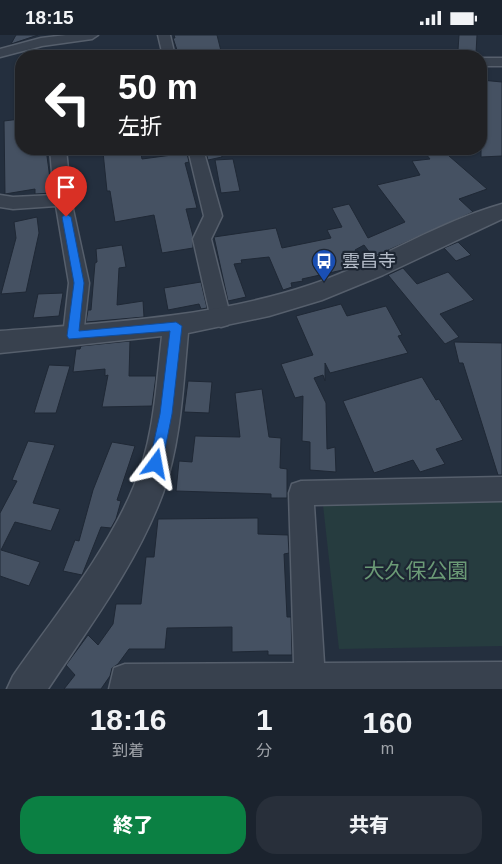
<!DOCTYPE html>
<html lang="ja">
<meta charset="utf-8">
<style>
body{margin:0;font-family:Arial,"Noto Sans JP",sans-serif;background:#282f3a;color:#f1f3f6;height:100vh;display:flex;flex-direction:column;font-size:19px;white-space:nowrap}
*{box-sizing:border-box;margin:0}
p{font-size:16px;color:#a0a4aa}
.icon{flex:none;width:28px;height:28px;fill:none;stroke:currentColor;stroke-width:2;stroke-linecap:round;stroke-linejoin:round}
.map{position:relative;height:654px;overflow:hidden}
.panel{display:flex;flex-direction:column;background:#1b232e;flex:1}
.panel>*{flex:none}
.banner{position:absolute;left:15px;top:15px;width:472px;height:105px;border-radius:20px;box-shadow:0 1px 4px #0004,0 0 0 1px #39404a;background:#202124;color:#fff;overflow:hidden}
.pin{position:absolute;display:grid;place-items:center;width:42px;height:42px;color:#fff;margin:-51px -21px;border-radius:50% 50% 50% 0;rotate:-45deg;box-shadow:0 0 5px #0007}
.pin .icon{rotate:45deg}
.me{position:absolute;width:55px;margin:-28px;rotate:13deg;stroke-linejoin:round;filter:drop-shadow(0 0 4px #0008)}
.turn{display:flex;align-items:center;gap:18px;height:105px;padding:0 20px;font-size:22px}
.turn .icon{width:65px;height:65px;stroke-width:2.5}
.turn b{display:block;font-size:35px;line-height:42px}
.eta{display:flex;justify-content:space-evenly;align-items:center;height:85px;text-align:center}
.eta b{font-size:30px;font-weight:800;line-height:35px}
.action{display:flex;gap:10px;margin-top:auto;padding:10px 20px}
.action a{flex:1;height:58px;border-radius:20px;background:#0b8043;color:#fff;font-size:20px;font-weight:800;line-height:58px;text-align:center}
.action a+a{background:#282f3a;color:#f1f3f6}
.status{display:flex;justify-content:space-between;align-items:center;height:35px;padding:0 25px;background:#1b232e;direction:ltr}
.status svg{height:14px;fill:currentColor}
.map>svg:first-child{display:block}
.green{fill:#263c3f}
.building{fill:#455162;stroke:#1f2835}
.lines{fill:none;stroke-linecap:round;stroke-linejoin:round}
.minor-casing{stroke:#565f6c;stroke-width:3}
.tertiary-casing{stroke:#565f6c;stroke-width:3}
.minor{fill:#38414e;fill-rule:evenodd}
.tertiary{fill:#38414e;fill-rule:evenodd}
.route{fill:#1a73e8;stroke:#114b97}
.labels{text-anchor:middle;stroke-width:4.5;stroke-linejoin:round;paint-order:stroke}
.poi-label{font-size:18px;fill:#b4bcc9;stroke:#1d2633;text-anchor:start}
.near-park-label{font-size:21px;fill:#6b9a76;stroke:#1d2633}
</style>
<div class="status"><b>18:15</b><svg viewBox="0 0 49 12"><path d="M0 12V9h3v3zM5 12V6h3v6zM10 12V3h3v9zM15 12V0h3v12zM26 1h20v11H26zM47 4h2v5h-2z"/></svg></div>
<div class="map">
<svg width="502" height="654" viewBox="0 0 502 654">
<rect width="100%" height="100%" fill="#242f3e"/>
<polygon class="green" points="502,457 502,611 339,614 322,461"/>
<g class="building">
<polygon points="16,0 38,0 11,9"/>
<polygon points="174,0 217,0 221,16 196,19 196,21 179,21 173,3 175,3"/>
<polygon points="459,0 477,0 476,18 458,15"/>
<polygon points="481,45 502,47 502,121 481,122"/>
<polygon points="20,84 21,114 46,114 52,158 35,159 35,154 5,159 4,86"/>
<polygon points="107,114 140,114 142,124 172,120 171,116 186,114 189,127 185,128 197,173 186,174 193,201 193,213 162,218 154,180 115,187 110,156 107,156 103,117 107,116"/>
<polygon points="205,114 221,114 222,122 208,125"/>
<polygon points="422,114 441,114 487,154 459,164 473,177 373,222 364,210 355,215 362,227 347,234 302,244 303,246 291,248 292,252 283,255 269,222 241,225 242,228 234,229 246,262 228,266 214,202 276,193 282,213 331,203 327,195 342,192 332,173 349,169 368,203 405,187 377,150 420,140 412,126 430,124"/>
<polygon points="233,124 240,156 221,158 215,125"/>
<polygon points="37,182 39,198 26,257 1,259 16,203 14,187"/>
<polygon points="458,207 471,220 456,226 444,213"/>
<polygon points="122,210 126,232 119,233 117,270 143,266 144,282 86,287 88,275 91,275 95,228 97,227 96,214"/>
<polygon points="403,233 417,249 448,237 474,265 440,279 459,302 445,309 388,240"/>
<polygon points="201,247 207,273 201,274 199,269 168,275 164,253"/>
<polygon points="63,258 59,281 33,283 38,259"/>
<polygon points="341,269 347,281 386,271 402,300 398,301 408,318 330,338 325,328 325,346 323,340 314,343 326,368 327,414 335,412 336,437 310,435 310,407 302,406 303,361 295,363 281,329 313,320 296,281"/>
<polygon points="130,306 129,341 156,341 152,371 102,372 108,340 105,341 105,334 73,337 76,314 80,314 81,311"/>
<polygon points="454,307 502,308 502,440 498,440 463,328 459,328"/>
<polygon points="49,330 70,331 56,378 34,378"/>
<polygon points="422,342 436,365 439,364 463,405 436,414 445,429 420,437 413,425 374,438 343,366"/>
<polygon points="188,346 212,347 209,378 184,377"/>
<polygon points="262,354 269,402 281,403 280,433 287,434 287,463 271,463 271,459 176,456 179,426 192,427 195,401 240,402 235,358"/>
<polygon points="28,406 55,410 33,468 60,474 51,496 15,487 1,515 40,527 29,551 0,541 0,478 17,446 12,445"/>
<polygon points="112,407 135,411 117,465 121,466 116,484 111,493 101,492 82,540 63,536 75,505 79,506 93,455"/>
<polygon points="258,483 258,499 288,500 289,518 284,519 287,582 291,582 292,620 268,620 268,616 232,617 232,592 167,593 165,614 129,614 118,629 112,633 110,641 101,654 64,654 75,640 66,630 88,600 98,610 113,589 116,569 141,569 146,522 154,522 158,484"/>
</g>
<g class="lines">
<g class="minor-casing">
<g id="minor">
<polygon points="66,0 98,0 92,4 42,11 0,22 0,14 41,3"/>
<polygon points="158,0 170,0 175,21 163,21"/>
<rect x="481" y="23" width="21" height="8"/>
<polygon points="50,114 66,114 71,165 89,248 83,301 80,307 73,309 66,307 63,301 69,248 56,171 13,174 0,172 0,160 13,162 54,160"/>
<polygon points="188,114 203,114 222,181 211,204 231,284 228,290 221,292 214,290 211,284 193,204 204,181"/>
<polygon points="502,442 502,466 314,470 324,628 502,627 502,654 109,654 114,633 125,629 294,628 289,458 292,449 301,446"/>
</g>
</g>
<g class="tertiary-casing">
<path id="tertiary" d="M502 169V184L383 240 322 265 269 281 188 298C183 351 181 407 163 458 137 529 89 592 48 654H7L13 641C54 582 107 517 134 451 154 405 156 351 162 301L0 318V296C104 288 211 283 310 250 376 228 435 188 502 169Z"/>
</g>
<use href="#minor" class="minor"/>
<use href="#tertiary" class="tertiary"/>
</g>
<polygon class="route" points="66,179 71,182 84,248 79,296 176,287 182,291 172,379 162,429 160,433 156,435 151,433 149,429 160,379 170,296 69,304 67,301 74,248 62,182"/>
<defs>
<g id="bus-pin" transform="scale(1.25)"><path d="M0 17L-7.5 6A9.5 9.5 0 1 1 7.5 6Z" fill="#1a4fb4" stroke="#1d2633"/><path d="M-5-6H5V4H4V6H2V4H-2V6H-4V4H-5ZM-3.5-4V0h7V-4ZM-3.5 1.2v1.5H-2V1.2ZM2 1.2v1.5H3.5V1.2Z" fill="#fff"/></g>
</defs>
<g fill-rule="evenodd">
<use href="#bus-pin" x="324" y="226"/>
</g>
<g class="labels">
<g class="poi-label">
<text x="342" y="232">雲昌寺</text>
</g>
<g class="near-park-label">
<text x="416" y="543">大久保公園</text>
</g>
</g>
</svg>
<div class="pin" style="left:66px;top:182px;background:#d93025"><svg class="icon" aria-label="arrive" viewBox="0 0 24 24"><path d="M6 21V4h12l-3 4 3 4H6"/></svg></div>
<svg class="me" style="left:156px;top:429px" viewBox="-20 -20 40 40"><path d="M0-17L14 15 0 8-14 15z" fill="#1a73e8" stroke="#fff" stroke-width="4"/></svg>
<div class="banner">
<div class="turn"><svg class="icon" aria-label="left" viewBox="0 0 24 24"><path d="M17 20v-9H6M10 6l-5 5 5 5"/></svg><div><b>50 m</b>左折</div></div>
</div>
</div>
<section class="panel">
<div class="eta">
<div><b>18:16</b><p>到着</p></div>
<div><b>1</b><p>分</p></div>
<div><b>160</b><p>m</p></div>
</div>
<div class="action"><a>終了</a><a>共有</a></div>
</section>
